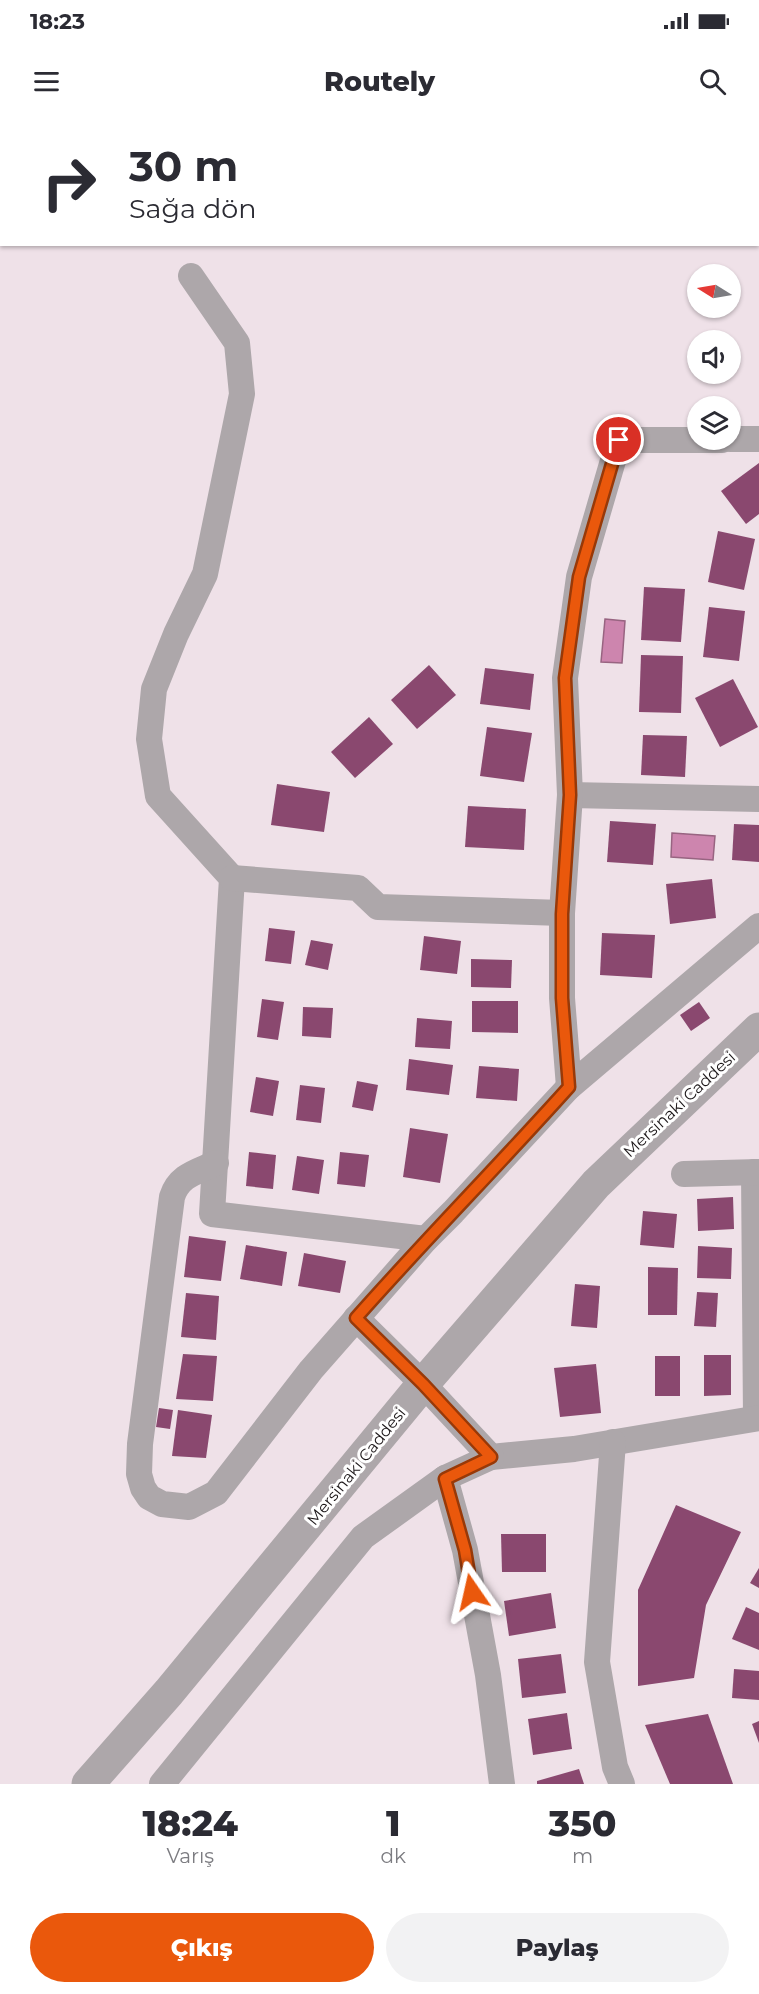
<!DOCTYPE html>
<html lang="tr">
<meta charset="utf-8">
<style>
body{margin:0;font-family:Montserrat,sans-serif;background:#f2f2f3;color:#2b2b33;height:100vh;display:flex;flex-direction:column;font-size:22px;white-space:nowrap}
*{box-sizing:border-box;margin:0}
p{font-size:20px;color:#7c7c81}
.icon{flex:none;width:33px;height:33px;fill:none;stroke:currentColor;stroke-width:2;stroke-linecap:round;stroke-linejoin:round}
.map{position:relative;height:1664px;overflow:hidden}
.side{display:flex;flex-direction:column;background:#fff;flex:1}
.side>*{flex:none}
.hud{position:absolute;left:0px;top:0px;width:759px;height:126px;box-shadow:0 2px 4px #0004;background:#fff;color:#2b2b33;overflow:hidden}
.needle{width:39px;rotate:281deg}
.buttons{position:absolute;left:687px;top:144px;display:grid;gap:12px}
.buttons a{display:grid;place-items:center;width:54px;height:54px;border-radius:50%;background:#fff;box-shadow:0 2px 4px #0004;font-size:30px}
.pin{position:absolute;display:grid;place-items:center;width:51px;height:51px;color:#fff;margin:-26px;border:3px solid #fff;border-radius:50%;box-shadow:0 2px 6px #0007}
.me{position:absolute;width:66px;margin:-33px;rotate:349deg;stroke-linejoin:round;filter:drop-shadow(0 0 4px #0008)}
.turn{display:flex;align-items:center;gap:21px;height:126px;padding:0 30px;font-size:27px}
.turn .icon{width:78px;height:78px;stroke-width:2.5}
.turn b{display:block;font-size:42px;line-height:51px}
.eta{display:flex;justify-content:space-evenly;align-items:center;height:102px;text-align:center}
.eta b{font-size:36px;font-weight:800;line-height:42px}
.button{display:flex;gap:12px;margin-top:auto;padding:12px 30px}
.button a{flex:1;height:69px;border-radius:36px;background:#ea580c;color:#fff;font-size:24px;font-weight:800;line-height:69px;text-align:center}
.button a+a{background:#f2f2f3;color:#2b2b33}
.status{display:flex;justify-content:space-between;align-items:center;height:42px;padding:0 30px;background:#fff;direction:ltr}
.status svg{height:16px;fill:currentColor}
header{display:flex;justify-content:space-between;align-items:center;height:78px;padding:0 30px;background:#fff;font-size:27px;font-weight:800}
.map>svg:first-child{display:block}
.water{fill:#cd85ae;stroke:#986481;stroke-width:1.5}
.building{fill:#8a486f}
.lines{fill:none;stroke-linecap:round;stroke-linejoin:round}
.minor{stroke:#ada7aa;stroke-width:26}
.tertiary{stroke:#ada7aa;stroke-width:33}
.route-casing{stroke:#983908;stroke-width:15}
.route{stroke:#ea580c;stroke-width:10}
.labels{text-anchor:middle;stroke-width:6;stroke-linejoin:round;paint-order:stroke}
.street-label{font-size:16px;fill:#1b1618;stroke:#fff}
</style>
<div class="status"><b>18:23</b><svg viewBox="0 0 49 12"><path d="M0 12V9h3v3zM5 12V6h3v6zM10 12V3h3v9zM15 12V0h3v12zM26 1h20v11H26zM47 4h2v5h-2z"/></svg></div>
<header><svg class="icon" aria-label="menu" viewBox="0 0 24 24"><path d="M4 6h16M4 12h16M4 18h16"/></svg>Routely<svg class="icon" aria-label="search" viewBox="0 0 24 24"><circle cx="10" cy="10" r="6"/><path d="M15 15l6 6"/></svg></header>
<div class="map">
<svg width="759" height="1664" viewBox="0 0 759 1664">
<rect width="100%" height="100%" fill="#efe1e8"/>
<g class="water">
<polygon points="605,499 625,501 622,543 601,542"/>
<polygon points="672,713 715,716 713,740 671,737"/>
</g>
<g class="building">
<polygon points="759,343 759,394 746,404 721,371"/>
<polygon points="718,411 755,419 744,470 708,462"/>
<polygon points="644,467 685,469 681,522 641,520"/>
<polygon points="709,487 745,491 739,541 703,537"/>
<polygon points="641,535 683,536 681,593 639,592"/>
<polygon points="429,545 456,575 417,609 391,580"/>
<polygon points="485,548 534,554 530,590 480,584"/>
<polygon points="733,559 758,607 720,627 695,578"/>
<polygon points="369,597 393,624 355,658 331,632"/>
<polygon points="487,607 532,613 524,662 480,656"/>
<polygon points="643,615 687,616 685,657 641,655"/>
<polygon points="277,664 330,672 324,712 271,705"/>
<polygon points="468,686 526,689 524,730 465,727"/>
<polygon points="610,701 656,704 653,745 607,742"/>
<polygon points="734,704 759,705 759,742 732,740"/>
<polygon points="712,759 716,798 670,804 666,764"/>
<polygon points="269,808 295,811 291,844 265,841"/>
<polygon points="602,813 655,815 652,858 600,855"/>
<polygon points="424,816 461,821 457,854 420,850"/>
<polygon points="311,820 333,824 328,850 305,845"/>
<polygon points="471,839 512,840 511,868 471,867"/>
<polygon points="262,879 284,882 278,920 257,917"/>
<polygon points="472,881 518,881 518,913 472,912"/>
<polygon points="699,882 710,898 691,911 680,895"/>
<polygon points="303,887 333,888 331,918 302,916"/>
<polygon points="417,898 452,901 450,929 415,927"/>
<polygon points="409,939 453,945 449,975 406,970"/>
<polygon points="479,946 519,949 517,981 476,978"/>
<polygon points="256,957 279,961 273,996 250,992"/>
<polygon points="357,961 378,965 373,991 352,987"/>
<polygon points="300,965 325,968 321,1003 296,1000"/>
<polygon points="410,1008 448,1014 440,1063 403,1057"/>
<polygon points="249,1032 276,1035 273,1069 246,1066"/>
<polygon points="340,1032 369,1035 365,1067 337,1064"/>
<polygon points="297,1036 324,1040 319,1074 292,1070"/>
<polygon points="733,1077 734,1109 698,1111 697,1079"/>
<polygon points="643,1091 677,1094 674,1128 640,1125"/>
<polygon points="189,1116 226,1121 221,1161 184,1157"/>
<polygon points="246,1125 287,1132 282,1166 240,1159"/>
<polygon points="698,1126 732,1128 731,1159 697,1158"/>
<polygon points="304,1133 346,1141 340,1173 298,1166"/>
<polygon points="648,1147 678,1148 677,1195 648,1195"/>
<polygon points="575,1164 600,1166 597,1208 571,1206"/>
<polygon points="697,1172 718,1173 716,1207 694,1206"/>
<polygon points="186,1173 219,1176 216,1220 181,1217"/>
<polygon points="183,1234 217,1236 213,1281 176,1279"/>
<polygon points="704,1235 731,1235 731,1275 704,1276"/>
<rect x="655" y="1236" width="25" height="40"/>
<polygon points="596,1244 601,1293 560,1297 554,1248"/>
<polygon points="159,1288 173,1290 170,1309 156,1307"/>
<polygon points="178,1290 212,1295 206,1338 172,1336"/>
<polygon points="676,1385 741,1412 706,1485 694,1558 638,1566 638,1470"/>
<polygon points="501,1414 546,1414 546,1452 502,1452"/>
<polygon points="759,1448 759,1468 750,1463"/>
<polygon points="551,1473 556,1508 509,1516 504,1481"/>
<polygon points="746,1487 759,1493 759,1530 732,1519"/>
<polygon points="561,1534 566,1573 522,1578 518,1539"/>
<polygon points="734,1549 759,1551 759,1580 732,1578"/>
<polygon points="567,1593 572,1629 533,1635 528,1599"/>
<polygon points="708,1594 733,1664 670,1664 645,1605"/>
<polygon points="759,1601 759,1623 752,1604"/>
<polygon points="579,1649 584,1664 537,1664 537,1661"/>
</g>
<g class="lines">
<g class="minor">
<polyline points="191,156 237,223 242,274 205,454 176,514 154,569 149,619 158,676 232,758 212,1094 426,1119"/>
<polyline points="730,319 759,319"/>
<polyline points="570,675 759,679"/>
<polyline points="232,758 358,768 378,787 562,793"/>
<polyline points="569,967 562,878 562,793 570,675 565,558 579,457 619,320 722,320"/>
<path d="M216 1043C197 1052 179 1055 172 1077L140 1324 139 1354 143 1368 149 1377 162 1384 189 1387 216 1373 311 1250 426 1119 453 1092 569 967 759 806"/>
<polyline points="754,1052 756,1298"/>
<polyline points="684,1054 759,1052"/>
<polyline points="356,1198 423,1264 491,1337 574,1329 759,1298"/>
<polyline points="613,1322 597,1542 615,1647 622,1664"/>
<polyline points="491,1337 445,1358 465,1430 488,1555 502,1664"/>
<polyline points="162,1664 363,1417 445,1358"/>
</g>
<polyline class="tertiary" points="88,1664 169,1572 423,1264 596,1064 759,909"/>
</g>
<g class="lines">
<g class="route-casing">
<path id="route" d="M472 1472 465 1430 445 1359 491 1337 423 1264 356 1198C425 1120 499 1045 569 967L562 878V794L570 675 565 558 579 457 619 320"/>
</g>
<use href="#route" class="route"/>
</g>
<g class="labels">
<g class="street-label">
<text transform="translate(679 984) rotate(-43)" y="6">Mersinaki Caddesi</text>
<text transform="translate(356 1346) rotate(-51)" y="6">Mersinaki Caddesi</text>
</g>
</g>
</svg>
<div class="buttons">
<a><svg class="needle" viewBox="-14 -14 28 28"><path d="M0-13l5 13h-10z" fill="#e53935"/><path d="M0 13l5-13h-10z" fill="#7c7c81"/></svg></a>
<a><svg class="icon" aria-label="sound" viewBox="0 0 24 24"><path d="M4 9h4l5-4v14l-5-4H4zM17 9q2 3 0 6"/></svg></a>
<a><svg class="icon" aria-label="layers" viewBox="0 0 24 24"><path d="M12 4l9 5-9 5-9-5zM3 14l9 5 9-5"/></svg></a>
</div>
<div class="pin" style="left:619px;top:320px;background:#d93025"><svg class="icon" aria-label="arrive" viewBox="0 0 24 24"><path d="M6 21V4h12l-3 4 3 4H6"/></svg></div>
<svg class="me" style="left:472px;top:1472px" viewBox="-20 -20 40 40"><path d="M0-17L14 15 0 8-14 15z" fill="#ea580c" stroke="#fff" stroke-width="4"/></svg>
<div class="hud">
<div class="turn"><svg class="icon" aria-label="right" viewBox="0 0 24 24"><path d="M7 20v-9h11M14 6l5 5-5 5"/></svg><div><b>30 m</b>Sağa dön</div></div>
</div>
</div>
<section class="side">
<div class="eta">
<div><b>18:24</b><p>Varış</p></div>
<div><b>1</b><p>dk</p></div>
<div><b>350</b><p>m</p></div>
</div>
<div class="button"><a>Çıkış</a><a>Paylaş</a></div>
</section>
